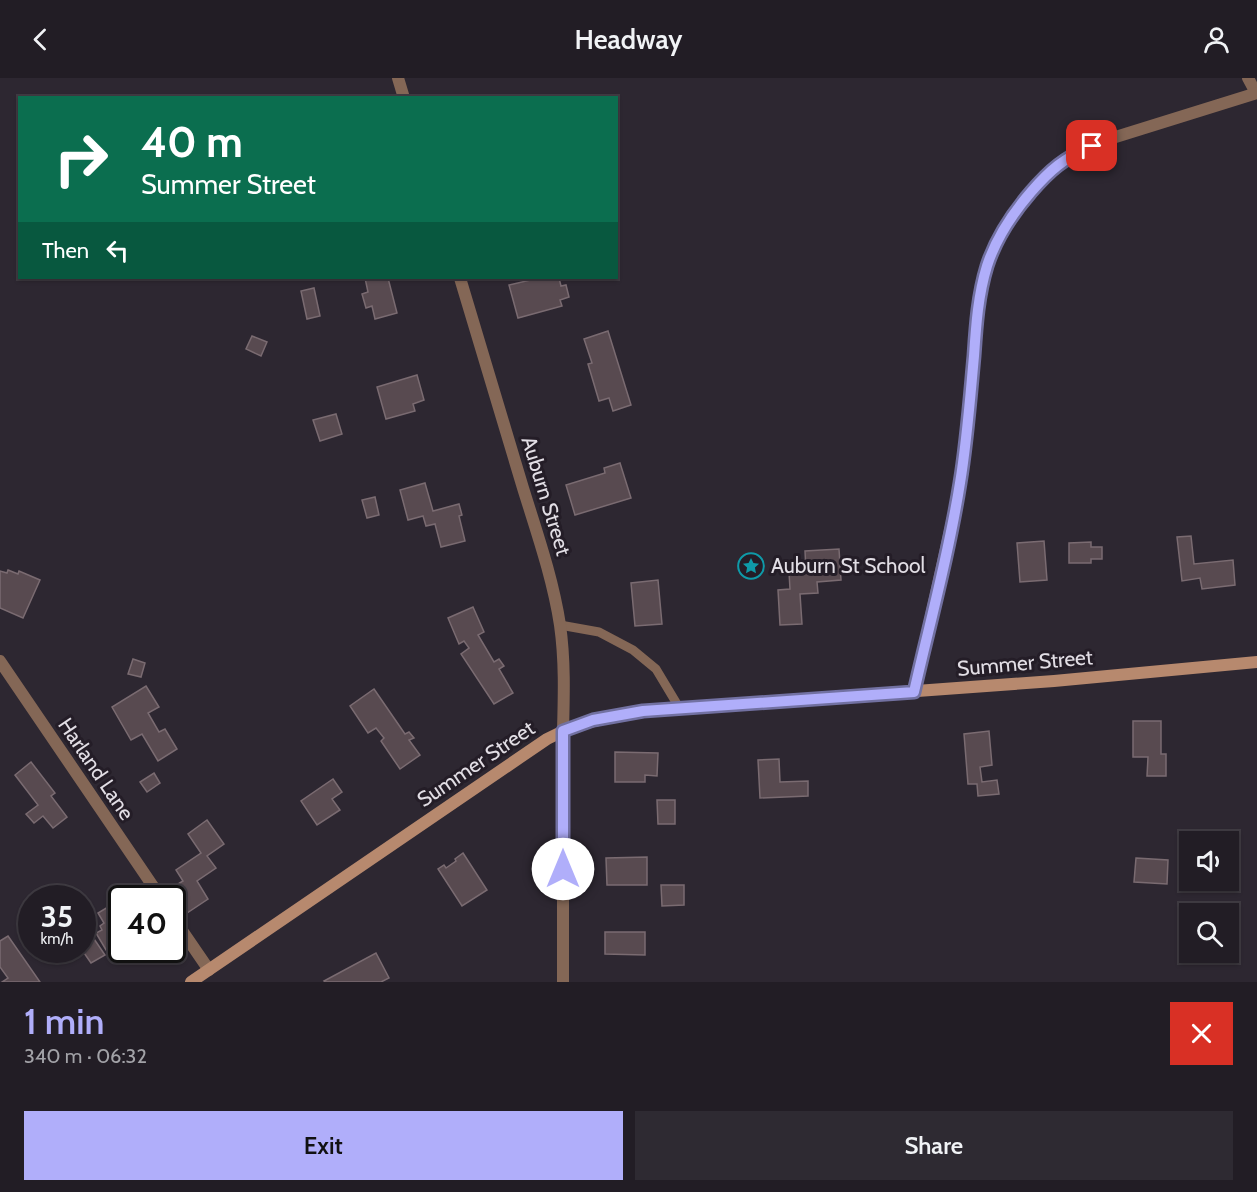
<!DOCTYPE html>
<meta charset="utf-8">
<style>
body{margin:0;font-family:Cabin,sans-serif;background:#2e2a32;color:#f1f3f6;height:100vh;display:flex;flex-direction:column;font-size:22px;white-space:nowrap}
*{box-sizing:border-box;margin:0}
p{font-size:20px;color:#a2a2a7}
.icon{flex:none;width:33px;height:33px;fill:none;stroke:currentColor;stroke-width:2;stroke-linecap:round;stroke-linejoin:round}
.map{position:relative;height:904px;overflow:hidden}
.sheet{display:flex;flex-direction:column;background:#221d25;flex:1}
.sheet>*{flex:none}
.top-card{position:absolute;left:18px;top:18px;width:600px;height:183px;border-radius:0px;box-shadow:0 2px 4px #0004,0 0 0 2px #3f3b42;background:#0b6e4f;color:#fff;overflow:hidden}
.buttons{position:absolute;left:1179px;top:753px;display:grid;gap:12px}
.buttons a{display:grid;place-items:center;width:60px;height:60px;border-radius:0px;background:#221d25;box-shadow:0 2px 4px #0004,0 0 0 2px #3f3b42;font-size:30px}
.speed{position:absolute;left:18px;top:807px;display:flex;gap:12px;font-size:30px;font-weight:700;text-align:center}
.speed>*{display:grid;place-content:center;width:78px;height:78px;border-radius:50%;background:#221d25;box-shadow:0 2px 4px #0004,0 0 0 2px #3f3b42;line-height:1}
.speed small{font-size:15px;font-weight:400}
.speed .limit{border:3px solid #111;border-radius:9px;background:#fff;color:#111}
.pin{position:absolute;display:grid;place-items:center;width:51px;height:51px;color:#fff;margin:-26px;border-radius:12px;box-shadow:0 3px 9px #0006}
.me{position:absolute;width:66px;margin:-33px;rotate:0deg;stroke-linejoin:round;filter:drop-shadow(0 0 4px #0008)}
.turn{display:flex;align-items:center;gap:21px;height:126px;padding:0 24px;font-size:27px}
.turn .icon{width:78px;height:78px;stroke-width:2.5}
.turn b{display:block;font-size:42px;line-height:51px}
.then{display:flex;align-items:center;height:57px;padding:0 24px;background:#0003;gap:12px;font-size:22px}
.round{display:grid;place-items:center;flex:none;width:63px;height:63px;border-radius:0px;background:#2e2a32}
.overview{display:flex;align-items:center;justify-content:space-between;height:102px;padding:0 24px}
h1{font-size:36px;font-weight:600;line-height:45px;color:#b0aefa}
.primary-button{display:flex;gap:12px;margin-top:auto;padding:12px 24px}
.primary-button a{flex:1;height:69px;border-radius:0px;background:#b0aefa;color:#111;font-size:24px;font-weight:600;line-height:69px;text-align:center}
.primary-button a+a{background:#2e2a32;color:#f1f3f6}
header{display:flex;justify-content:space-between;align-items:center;height:78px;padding:0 24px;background:#221d25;font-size:27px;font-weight:600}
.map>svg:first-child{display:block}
.building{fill:#584a50;stroke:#7a6b71;stroke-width:1.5}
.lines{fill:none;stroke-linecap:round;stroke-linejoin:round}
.service{stroke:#846756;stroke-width:9}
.minor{stroke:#846756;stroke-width:12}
.tertiary{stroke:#846756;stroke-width:12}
.secondary{stroke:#b7896e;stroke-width:12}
.route-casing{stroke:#7271a2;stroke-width:15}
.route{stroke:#b0aefa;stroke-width:10}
.labels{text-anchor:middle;stroke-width:6;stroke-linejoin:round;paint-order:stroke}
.street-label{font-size:21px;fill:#e2dee5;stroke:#241d27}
.poi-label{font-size:21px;fill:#e2dee5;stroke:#241d27;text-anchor:start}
</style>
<header><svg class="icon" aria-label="back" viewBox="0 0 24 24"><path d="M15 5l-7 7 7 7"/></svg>Headway<svg class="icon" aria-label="person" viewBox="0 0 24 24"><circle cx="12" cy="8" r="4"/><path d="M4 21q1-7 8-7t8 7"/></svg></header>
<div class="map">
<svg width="1257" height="904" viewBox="0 0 1257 904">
<rect width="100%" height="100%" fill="#2d2731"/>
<g class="building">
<polygon points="365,200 388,200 397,235 375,241 372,228 366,230 362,216 368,214"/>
<polygon points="539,200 559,200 561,208 566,207 569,219 560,222 562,228 518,240 509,207"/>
<polygon points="314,210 320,238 307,241 301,213"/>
<polygon points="608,253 631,327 613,333 609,320 599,323 588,286 592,285 584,261"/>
<polygon points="252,258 267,264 261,278 246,271"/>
<polygon points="417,297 424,322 413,326 415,333 386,341 377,309"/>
<polygon points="336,336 342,356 320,363 313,342"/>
<polygon points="620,385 631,420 575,437 566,407 605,395 604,390"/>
<polygon points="425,405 433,433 459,426 462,437 459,438 465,463 441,469 435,446 426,448 423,438 408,442 400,412"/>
<polygon points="375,419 379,437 367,440 362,422"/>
<polygon points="1191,458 1194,486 1233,482 1235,507 1202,511 1200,500 1182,503 1177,459"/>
<polygon points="1044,463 1047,502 1020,504 1017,465"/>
<polygon points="1091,464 1091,469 1102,469 1102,481 1091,481 1091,485 1069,485 1069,465"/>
<polygon points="839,471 841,502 817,504 818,515 800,516 802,546 780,547 778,512 790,511 789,494 806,493 805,473"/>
<polygon points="8,492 18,496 19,493 40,502 23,540 0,530 0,493 7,495"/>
<polygon points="658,502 662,546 635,548 631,505"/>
<polygon points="473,529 484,554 478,557 494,584 499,581 504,588 499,591 513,615 494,626 461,576 469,570 464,563 459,566 448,540"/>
<polygon points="133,581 145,585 141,599 128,596"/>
<polygon points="146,608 159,629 148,635 159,654 165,651 177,671 158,683 142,656 131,662 112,629"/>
<polygon points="374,611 405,656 409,654 414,660 409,662 420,677 400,691 381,663 384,660 376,650 368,655 350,628"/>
<polygon points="1133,643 1161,643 1161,676 1166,676 1166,698 1147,698 1148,679 1133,679"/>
<polygon points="989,653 992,687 980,689 982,704 997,702 999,716 978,718 977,706 968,706 964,656"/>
<polygon points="615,674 658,675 657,698 645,697 645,704 615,704"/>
<polygon points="779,681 780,704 808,703 808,718 760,720 758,682"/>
<polygon points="31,684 55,715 51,718 67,739 53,750 43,738 34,745 26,736 38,727 15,697"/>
<polygon points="154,695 160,705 147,714 140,704"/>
<polygon points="333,701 342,714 332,721 340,732 317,747 301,723"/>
<polygon points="657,722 675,722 675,746 658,746"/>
<polygon points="207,742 224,766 207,778 216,790 197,803 208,821 187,835 170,811 183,803 176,792 201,775 188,756"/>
<polygon points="463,775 487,812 462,828 438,791 444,787 446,790 456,783 455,781"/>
<polygon points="647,779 647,807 607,807 606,780"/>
<polygon points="1136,780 1168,782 1167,806 1134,804"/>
<polygon points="661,807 684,807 684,827 662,828"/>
<polygon points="118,823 122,829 122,872 128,872 122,875 119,871 109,877 96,855 102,852 100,848 104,845 98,835"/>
<polygon points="605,854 645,854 645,877 605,876"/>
<polygon points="90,855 105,877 91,885 82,872 82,860"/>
<polygon points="8,858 40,904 2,904 8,900 0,889 0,863"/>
<polygon points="376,875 389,900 381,904 325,904 324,903"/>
</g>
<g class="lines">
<polyline class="service" points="560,547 599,554 633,572 656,591 680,631"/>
<g class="minor">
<polyline points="398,0 404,20"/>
<polyline points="1248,0 1256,15"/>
<path d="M460 200C481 270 502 340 523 410 537 455 553 501 560 547 565 582 564 617 563 653"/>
<polyline points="0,583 161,820"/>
<polyline points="914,614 958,417 966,366 977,238 983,205 992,174 1005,148 1021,126 1040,104 1064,82 1077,74 1106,62 1257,15"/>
<polyline points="172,838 209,892"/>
</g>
<polyline class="tertiary" points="563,653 563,904"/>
<path class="secondary" d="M191 904 547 661C577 645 609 639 643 633L1054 603 1257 584"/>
</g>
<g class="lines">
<g class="route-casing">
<path id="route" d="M563 791V653L593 642 643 633 914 614C930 544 949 475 960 405 967 363 970 321 974 278 976 248 978 217 987 188 996 160 1012 136 1031 114 1050 92 1064 80 1092 68"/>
</g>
<use href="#route" class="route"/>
</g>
<defs>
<g id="sight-ring" transform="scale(1.35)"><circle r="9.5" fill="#241d27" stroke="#0f9aa8" stroke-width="1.5"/><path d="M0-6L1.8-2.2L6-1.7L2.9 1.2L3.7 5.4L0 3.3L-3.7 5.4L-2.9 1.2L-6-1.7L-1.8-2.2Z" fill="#0f9aa8"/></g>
</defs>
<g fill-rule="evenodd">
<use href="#sight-ring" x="751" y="488"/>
</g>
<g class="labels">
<g class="street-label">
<text transform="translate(546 418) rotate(73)" y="7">Auburn Street</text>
<text transform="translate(1025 585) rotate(-5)" y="7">Summer Street</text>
<text transform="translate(476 686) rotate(-34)" y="7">Summer Street</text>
<text transform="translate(96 691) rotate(56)" y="7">Harland Lane</text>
</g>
<g class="poi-label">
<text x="771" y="495">Auburn St School</text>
</g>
</g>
</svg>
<div class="buttons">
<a><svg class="icon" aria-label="sound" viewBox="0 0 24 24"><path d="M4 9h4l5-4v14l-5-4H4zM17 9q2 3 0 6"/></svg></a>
<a><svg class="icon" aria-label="search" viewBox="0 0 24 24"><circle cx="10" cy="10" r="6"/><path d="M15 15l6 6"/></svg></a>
</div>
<div class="speed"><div>35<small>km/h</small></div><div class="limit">40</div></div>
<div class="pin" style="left:1092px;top:68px;background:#d93025"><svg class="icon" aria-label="arrive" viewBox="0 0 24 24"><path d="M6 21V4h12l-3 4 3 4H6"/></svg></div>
<svg class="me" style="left:563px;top:791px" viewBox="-20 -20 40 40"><circle r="19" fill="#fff"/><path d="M0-13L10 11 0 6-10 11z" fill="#b0aefa"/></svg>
<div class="top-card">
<div class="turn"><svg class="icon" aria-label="right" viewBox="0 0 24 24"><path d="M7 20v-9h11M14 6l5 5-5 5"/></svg><div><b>40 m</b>Summer Street</div></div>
<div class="then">Then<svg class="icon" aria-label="left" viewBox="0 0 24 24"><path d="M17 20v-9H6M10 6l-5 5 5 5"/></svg></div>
</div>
</div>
<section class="sheet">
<div class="overview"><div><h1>1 min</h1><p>340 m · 06:32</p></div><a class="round" style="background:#d93025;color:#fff"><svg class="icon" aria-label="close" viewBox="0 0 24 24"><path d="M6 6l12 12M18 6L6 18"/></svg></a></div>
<div class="primary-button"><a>Exit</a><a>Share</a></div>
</section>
